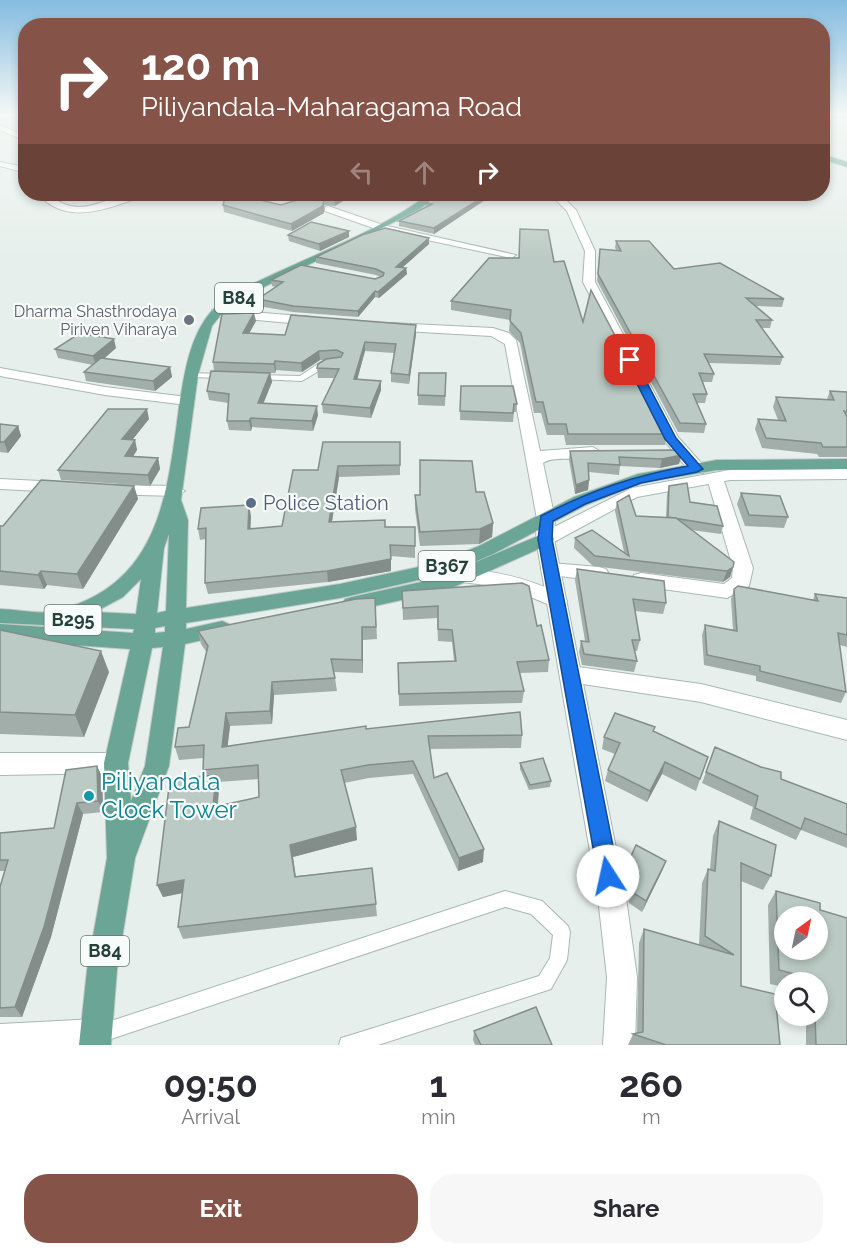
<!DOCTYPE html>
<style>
body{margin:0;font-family:Raleway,sans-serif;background:#f7f7f7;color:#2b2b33;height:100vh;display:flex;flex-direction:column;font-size:22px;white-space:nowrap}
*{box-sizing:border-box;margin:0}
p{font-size:20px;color:#7c7c81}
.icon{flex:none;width:33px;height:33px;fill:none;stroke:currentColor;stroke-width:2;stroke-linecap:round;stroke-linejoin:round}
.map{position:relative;height:1045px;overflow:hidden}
.details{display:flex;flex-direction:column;background:#fff;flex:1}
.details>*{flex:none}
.guide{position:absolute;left:18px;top:18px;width:812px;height:183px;border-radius:24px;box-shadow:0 3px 9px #0003;background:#855347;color:#fff;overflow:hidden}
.needle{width:39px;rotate:33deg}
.tools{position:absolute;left:774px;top:906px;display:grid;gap:12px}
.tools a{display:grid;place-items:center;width:54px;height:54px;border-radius:50%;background:#fff;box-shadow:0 3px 9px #0003;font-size:30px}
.pin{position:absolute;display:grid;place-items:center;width:51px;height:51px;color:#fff;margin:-26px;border-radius:12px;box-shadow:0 3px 9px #0006}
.me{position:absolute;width:66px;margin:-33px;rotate:350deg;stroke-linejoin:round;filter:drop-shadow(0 0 4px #0008)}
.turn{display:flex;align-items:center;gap:21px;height:126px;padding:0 24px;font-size:27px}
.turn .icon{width:78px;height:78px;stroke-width:2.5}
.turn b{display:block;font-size:42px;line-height:51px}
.lanes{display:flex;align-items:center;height:57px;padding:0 24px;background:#0003;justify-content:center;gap:30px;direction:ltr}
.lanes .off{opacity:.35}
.eta{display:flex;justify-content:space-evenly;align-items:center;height:102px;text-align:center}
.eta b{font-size:36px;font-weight:700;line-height:42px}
.button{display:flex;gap:12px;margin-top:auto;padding:12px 24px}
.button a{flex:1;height:69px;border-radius:24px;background:#855347;color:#fff;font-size:24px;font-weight:700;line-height:69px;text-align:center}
.button a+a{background:#f7f7f7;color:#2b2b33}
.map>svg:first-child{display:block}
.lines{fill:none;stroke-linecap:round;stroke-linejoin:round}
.service-casing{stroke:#a8b8b2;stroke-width:2}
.minor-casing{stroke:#a8b8b2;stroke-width:2}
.tertiary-casing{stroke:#a8b8b2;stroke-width:2}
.secondary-casing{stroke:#a4bbb3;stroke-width:2}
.primary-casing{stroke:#c2cac8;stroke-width:2}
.service{fill:#fff;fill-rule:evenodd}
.minor{fill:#fff;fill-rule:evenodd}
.tertiary{fill:#fff;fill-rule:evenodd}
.secondary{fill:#fff;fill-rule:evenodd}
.primary{fill:#6aa596;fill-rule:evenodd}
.wall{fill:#a1aea9;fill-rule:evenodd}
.shaded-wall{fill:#838d89}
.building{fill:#bbcac4;stroke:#838d89;stroke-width:1.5;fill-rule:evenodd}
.route{fill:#1a73e8;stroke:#114b97;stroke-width:1.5}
.worship-dot{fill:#6b7280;stroke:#f7fbf9;stroke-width:2}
.service-dot{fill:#5c6f8a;stroke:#f7fbf9;stroke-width:2}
.culture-dot{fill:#0f9aa8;stroke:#f7fbf9;stroke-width:2}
.labels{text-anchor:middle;stroke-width:4.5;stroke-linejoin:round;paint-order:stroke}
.far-worship-label{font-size:16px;fill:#5b616d;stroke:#f7fbf9;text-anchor:end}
.shield{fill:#f7fbf9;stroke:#637a73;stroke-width:1.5}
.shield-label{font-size:18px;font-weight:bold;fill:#24423a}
.service-label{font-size:20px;fill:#4e5e75;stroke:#f7fbf9;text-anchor:start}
.near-culture-label{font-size:24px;fill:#0d838f;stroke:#f7fbf9;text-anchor:start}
</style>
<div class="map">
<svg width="847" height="1045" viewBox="0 0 847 1045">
<rect width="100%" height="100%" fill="#e6efeb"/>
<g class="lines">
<g class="service-casing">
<g id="service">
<polygon points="329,361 333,363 332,365 327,366 302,381 257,379 253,377 257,375 300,376 321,362"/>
<polygon points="188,373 223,374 227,376 223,378 191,377 188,377"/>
<polygon points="505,891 542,901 568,926 570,932 567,960 551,989 378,1045 339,1045 341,1038 348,1036 539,976 550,958 553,935 531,914 505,907 99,1043 92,1041 90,1034 92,1027 99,1025"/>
</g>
</g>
<g class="minor-casing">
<g id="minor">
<polygon points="822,113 847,113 847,116 822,117"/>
<polygon points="0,125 26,136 26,141 0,130"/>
<polygon points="0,162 25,167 26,175 19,171 0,166"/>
<path d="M38 194H48C84 225 108 190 145 194 139 198 130 201 123 203 93 214 61 220 38 194Z"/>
<polygon points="328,206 383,225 516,255 511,258 376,229 325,211 325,207"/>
<polygon points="216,309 313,317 319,321 313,325 212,316 212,310"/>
<path d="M391 323 493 328 509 333 516 340 540 451 593 447 601 452C589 466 559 453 543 463L555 519 552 523H540L537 519 505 344 491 336 387 330 385 327Z"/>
<polygon points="0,368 105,387 187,397 194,401 187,405 105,395 0,376"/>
<polygon points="715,473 723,478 753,568 749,586 727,598 634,585 631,580 634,575 641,573 724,584 732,578 733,568 707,478"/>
<polygon points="0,479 60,482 69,487 60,492 0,489"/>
<polygon points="111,485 176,486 185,491 176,496 105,494 102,490 105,486"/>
<polygon points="551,563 599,567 606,569 609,574 606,579 599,581 544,574 541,569 544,564"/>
<polygon points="571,666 701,684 847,720 847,740 701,702 563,681 560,675 563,669"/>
<polygon points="0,753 116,753 125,756 128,763 125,770 116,773 0,775"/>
<polygon points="96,1019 107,1024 112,1035 108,1045 0,1045 0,1024"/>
</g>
</g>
<g class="tertiary-casing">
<g id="tertiary">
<polygon points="542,194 560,194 576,210 595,251 595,282 678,437 703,465 705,469 703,473 691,473 663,439 583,282 585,251 567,211 554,198"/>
<polygon points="546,513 555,519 554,539 626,898 637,977 635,1045 603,1045 607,977 598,898 536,539 537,519"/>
</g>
</g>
<g class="secondary-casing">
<g id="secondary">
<polygon points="847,469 847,479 730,480 637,497 552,543 538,543 536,539 538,535 632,488 730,470"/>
<path d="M461 569C499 571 531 579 564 596L567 601 564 606 557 608 509 588 454 581 451 576 454 571Z"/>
</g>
</g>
<g class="primary-casing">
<g id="primary">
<polygon points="822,154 847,162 847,167 822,159"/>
<path d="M429 194H439L420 209 258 290 220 316 212 326 198 375 181 500 188 520 186 608 340 584 437 563 479 546 574 497 638 474 717 460 847 459V469L717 470 642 483 586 505 493 554 449 573 340 598 186 623V629L222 621 229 624 232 629 229 634 185 644 169 766 135 858 117 970 111 1045H79L87 970 107 858 104 763 130 649 0 640V624L133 633 134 629 0 623V609C16 609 39 615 55 611 159 586 167 497 179 407 184 376 189 338 210 313 225 295 255 283 276 273 327 249 384 228 429 194ZM169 534 166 611 157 613 164 548ZM141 579 136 614 95 612 123 597ZM165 626V632L155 633V628ZM163 647 145 766 131 801 128 763 152 648Z"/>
<polygon points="545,533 552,535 554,539 552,543 447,590 352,611 345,609 342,604 345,599 352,597 435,579"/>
</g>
</g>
<use href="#service" class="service"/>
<use href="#minor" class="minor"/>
<use href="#tertiary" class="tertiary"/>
<use href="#secondary" class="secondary"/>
<use href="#primary" class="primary"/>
</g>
<g class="wall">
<polygon points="486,195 485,200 434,234 399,226 399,221 426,207 426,203"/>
<polygon points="351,196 335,206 324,205 324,213 292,231 224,212 223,205 281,205 303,198"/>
<polygon points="520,229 554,262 583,322 667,434 665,445 566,445 564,435 547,435 541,413 534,413 520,343 509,331 510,320 451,310 451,301 519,258"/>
<polygon points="288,235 349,237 320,251 289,241"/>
<polygon points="429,238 429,244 402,268 406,268 407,274 379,298 375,297 358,317 293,312 264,307 262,310 253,309 252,303 276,287 272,286 271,280 375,279 380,277 376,275 316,263 316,257"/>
<polygon points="616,241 674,269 784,299 782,307 756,306 772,320 770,328 761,328 783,357 780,365 709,363 714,374 712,382 703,382 707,394 705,403 697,403 706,424 704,433 678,432 597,281 600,249 616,250 615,248"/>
<polygon points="256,321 249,334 285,335 416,334 409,384 391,382 391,373 394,353 365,351 357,379 381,390 371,418 323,413 322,404 334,378 318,378 317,368 325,360 320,360 302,372 276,370 275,373 248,372 270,373 272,382 263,403 318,415 313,431 252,427 251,431 229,430 227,421 228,403 209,400 207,391 214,371 213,362"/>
<polygon points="116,348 104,359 170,367 172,377 155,391 86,381 84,372 93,365 58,358 55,349"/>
<polygon points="446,373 445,406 418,405 418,395"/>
<polygon points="461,386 517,404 516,412 514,412 513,422 460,420"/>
<polygon points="830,391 847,392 847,457 819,457 817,454 762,448 755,429 758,419 778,420 773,407 776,397 827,399"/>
<polygon points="149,419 132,440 135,440 137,450 133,456 158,458 160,469 150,486 61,480 58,470"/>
<polygon points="0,424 18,426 21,436 8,453 0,452"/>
<polygon points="400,442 400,475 339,477 332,522 385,527 415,527 415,558 391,556 391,571 328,582 208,594 205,583 206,539 200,540 198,529 251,516 250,529 282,526 318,470"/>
<polygon points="679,450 679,464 660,468 620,466 619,475 589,472 588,490 575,494 569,460 570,451"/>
<polygon points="134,486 138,499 83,589 47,585 44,589 0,585 0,526 3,526"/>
<polygon points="669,486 690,502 723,526 721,534 691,530 734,562 730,577 723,582 593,566 574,548 575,538 624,552 615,511 617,502 636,516 666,517 667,494"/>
<polygon points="476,492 493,523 492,537 479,544 420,546 415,509 415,495"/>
<polygon points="741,493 788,517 784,528 745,526 737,504"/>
<polygon points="577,569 666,603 663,614 635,611 640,640 637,651 635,651 637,661 634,672 582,665 579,652 581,641 585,641 575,580"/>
<polygon points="734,589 813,600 815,594 847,598 847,647 840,645 846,692 841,703 756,681 756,676 704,665 702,635 705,625 733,630 731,599"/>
<polygon points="402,591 537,626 549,660 548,672 520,673 524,691 522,703 399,706 398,663 454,661 452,642 438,641 437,618 403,620"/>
<path d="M375 598 377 639 363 640V673L334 672 337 691 274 695 272 724 230 726 227 747 366 729 522 735 521 748 430 749 434 778 483 862 458 871 413 774 369 778 344 783 357 840 293 857 296 876 372 868 377 916 183 939 178 927 182 893 163 897 157 885 205 776 203 770V758L179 760 175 747 189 727 207 653 201 644 198 631ZM258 779 259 797 218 806 219 788 218 782Z"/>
<polygon points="0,630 109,672 84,737 0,734"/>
<polygon points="654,731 708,757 696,791 662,774 647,802 605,781 608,770 615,754 602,749 604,737"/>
<polygon points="715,747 781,779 847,804 847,848 801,830 796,840 750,819 753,807 702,783"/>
<polygon points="520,763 551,781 550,787 529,790 520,769"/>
<polygon points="97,766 102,777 103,812 83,814 51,937 22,1017 0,1017 0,887 5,871 0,871 0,833 54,828"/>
<polygon points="719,821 771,876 763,890 741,881 741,986 780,1045 628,1045 633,1034 637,1033 639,943 644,929 699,945 702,883 708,869 710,869 713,836"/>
<polygon points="666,861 662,871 642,912 629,903 624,876 627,865"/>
<polygon points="776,891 820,910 847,1045 806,1045 806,1016 818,1016 818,982 784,982 784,987 770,984 768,905"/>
<polygon points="474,1031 552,1045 475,1045 473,1040"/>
</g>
<g class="shaded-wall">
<polygon points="344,194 351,194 351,196 335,206 334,199"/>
<polygon points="486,195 485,200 434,234 434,228"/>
<polygon points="324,198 324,213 292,231 291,224"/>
<polygon points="349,231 349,237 320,251 319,244"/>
<polygon points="429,238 429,244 396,273 396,267"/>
<polygon points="406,268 407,274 379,298 378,292"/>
<polygon points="375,291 375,297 358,317 358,311"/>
<polygon points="263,300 264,307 262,310 261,304"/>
<polygon points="254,313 256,321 244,342 243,333"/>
<polygon points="416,325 416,334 409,384 409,375"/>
<polygon points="114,339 116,348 96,365 93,356"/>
<polygon points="365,342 365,351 355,388 354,379"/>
<polygon points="319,351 320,360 302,372 301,363"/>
<polygon points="275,361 276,370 275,373 274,364"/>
<polygon points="170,367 172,377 155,391 153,381"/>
<polygon points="270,373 272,382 260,412 258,403"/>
<polygon points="381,381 381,390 371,418 370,408"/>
<polygon points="317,406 318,415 313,431 312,421"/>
<polygon points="147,409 149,419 125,449 122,439"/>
<polygon points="251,418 252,427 251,431 249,421"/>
<polygon points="18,426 21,436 8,453 4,442"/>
<polygon points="135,440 137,450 127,466 125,456"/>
<polygon points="682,455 679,464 660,468 662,459"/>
<polygon points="158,458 160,469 150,486 148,475"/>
<polygon points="338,466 339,477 330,533 329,522"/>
<polygon points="589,480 588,490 575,494 576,485"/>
<polygon points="134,486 138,499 83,589 77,574"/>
<polygon points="249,505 251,516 250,540 248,529"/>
<polygon points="493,523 492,537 479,544 480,529"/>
<polygon points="391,559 391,571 328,582 327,571"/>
<polygon points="733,567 730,577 723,582 727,571"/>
<polygon points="41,571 47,585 44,589 38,575"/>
<polygon points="362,627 363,640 363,673 362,660"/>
<polygon points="101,651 109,672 84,737 75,715"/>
<polygon points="272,682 274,695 272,724 270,711"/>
<polygon points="226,713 230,726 226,760 222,747"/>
<polygon points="665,762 662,774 647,802 650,791"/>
<polygon points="97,766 102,777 103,812 98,801"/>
<polygon points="216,775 219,788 216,820 213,807"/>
<polygon points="77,803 83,814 51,937 22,1017 15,1007"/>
<polygon points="356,827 357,840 293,857 297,889 290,845"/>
<polygon points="484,849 483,862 458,871 459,858"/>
<polygon points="666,861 662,871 642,912 646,901"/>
<polygon points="184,880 188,892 163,897 157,885"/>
</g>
<g class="building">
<polygon points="226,194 235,194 281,205 303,198 310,194 344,194 334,199 324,198 323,206 291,224 223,205"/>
<polygon points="438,194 476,194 486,195 434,228 399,221 432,204 426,203"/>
<polygon points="311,222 349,231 319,244 288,235"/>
<polygon points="385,228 429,238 396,267 406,268 378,292 375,291 358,311 293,306 263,300 261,304 252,303 283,282 271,280 301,265 375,279 383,276 384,273 376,269 316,257 362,235"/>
<polygon points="520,229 548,230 554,262 564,261 583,322 591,290 667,434 568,434 566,424 548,424 543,402 536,402 521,333 510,321 511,310 451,301 489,258 519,258"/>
<polygon points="616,241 649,241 674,269 720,263 784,299 746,298 772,320 756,320 783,357 704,354 714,374 699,373 707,394 693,394 706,424 680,423 598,274 600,249 621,251"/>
<polygon points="254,313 243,333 285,335 291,315 416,325 409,375 391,373 396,344 365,342 354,379 381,381 370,408 322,404 339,369 317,368 318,364 326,359 341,357 343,353 337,350 319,351 301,363 275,361 274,364 213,362 222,314"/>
<polygon points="80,333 114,339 93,356 55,349"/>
<polygon points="101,358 170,367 153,381 84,372"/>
<polygon points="211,371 270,373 258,403 317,406 312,421 251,418 249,421 227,421 229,394 207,391"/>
<polygon points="419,373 446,373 445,396 418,395"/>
<polygon points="461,386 513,386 517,404 514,404 513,413 460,411"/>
<polygon points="830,391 847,392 847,412 844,411 847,417 847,447 823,447 821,443 766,438 758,419 786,421 776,397 834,400"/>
<polygon points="108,409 147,409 122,439 135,440 125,456 158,458 148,475 58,470"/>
<polygon points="0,424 18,426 4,442 0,442"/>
<polygon points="323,442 400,442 400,465 338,466 329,522 385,520 385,527 415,527 415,546 390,545 391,559 327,571 205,583 206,528 198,529 201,508 249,505 248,529 282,526 293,470 318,470"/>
<polygon points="679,450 682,455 662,459 619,457 620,465 588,463 589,480 576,485 570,451"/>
<polygon points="420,460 472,461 476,492 484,492 493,523 480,529 420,532 415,495 420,495"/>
<polygon points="41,480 134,486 77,574 41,571 38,575 0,571 0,526 3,526"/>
<polygon points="687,483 690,502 717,506 723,526 668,517 669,486"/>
<polygon points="741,493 780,496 788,517 749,515"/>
<polygon points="629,495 636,516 676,518 734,562 733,567 727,571 595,556 575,538 592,530 629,556 617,502"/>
<polygon points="577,569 664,581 666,603 633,599 640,640 632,640 637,661 584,654 581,641 589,642"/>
<polygon points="522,583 529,586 537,626 541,625 549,660 517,662 524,691 399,694 398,663 456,661 452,630 438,629 438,606 403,608 402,591"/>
<polygon points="738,586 818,601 815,594 847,598 847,635 838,633 846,692 760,671 760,666 707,655 705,625 737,631 734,589"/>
<polygon points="375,598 376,627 362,627 362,660 331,659 335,678 272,682 270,711 226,713 222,747 366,726 366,729 520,712 522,735 428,736 434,778 447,773 484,849 459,858 413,761 368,765 341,770 356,827 290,845 295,877 372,868 376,904 178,927 184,880 157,885 170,779 216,775 213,807 259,797 258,765 203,770 204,745 175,747 178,728 189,727 208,646 198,631 356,599"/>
<polygon points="0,630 101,651 75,715 0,712"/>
<polygon points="615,713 655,727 653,731 708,757 700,779 665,762 650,791 608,770 620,743 604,737"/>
<polygon points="715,747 761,767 781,772 781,779 847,804 847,835 805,818 801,829 755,808 758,796 706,772"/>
<polygon points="543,758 551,781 530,785 520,763"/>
<polygon points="97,766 98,801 77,803 44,927 15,1007 0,1008 0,887 8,860 0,860 0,833 54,828 66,770"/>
<polygon points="719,821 776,845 771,876 741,863 741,986 775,994 780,1045 666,1045 633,1034 643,1032 644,929 734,955 705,936 708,869 715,871"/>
<polygon points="636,845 666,861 646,901 632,892 627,865"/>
<path d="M776 891 820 903V910L847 918V1045H816L815 1016H818V982H814V979L779 970ZM784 916H818V950H784Z"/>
<polygon points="536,1007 552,1045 481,1045 474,1031"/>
</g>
<linearGradient id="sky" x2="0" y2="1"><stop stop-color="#84bce0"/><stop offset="0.44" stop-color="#f4f8f6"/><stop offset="1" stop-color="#f4f8f6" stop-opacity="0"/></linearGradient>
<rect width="847" height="259" fill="url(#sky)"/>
<path class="route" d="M626 358H634L676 438 703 469 697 472 641 483 585 504 553 521 552 539 619 876 615 883 608 886 601 883 598 876 538 539 541 516C592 490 633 476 688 466L665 439 625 360Z"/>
<circle class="worship-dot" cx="189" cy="320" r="6"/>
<circle class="service-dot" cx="251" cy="503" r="6"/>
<circle class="culture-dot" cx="89" cy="796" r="6"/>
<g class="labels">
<g class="far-worship-label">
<text x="177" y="317">Dharma Shasthrodaya<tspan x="177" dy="18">Piriven Viharaya</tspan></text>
</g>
<g class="shield">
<rect x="215" y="283" width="48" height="30" rx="4.5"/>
<rect x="418.5" y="551" width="57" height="30" rx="4.5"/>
<rect x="44.5" y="605" width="57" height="30" rx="4.5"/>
<rect x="81" y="936" width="48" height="30" rx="4.5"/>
</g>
<g class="shield-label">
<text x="239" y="304">B84</text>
<text x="447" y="572">B367</text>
<text x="73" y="626">B295</text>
<text x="105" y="957">B84</text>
</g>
<g class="service-label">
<text x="263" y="510">Police Station</text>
</g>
<g class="near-culture-label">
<text x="101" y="790">Piliyandala<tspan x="101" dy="28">Clock Tower</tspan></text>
</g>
</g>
</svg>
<div class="tools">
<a><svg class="needle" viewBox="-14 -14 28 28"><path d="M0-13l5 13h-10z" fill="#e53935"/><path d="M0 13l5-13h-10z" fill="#7c7c81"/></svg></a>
<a><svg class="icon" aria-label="search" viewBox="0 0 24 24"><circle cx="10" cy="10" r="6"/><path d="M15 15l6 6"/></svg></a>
</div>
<div class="pin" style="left:630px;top:360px;background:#d93025"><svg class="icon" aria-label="arrive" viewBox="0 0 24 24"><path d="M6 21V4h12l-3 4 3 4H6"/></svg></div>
<svg class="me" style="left:608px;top:876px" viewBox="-20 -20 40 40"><circle r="19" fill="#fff"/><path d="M0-13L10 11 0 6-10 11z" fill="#1a73e8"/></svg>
<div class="guide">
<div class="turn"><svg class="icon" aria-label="right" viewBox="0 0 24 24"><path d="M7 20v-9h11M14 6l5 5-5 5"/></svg><div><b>120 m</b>Piliyandala-Maharagama Road</div></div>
<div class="lanes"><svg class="icon off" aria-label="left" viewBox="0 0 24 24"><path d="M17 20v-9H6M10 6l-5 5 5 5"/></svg><svg class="icon off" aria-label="ahead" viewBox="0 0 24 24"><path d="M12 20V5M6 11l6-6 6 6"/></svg><svg class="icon" aria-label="right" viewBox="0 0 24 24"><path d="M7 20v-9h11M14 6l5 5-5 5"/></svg></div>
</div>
</div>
<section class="details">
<div class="eta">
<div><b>09:50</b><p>Arrival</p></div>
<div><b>1</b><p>min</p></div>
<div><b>260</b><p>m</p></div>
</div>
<div class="button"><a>Exit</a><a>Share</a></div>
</section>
